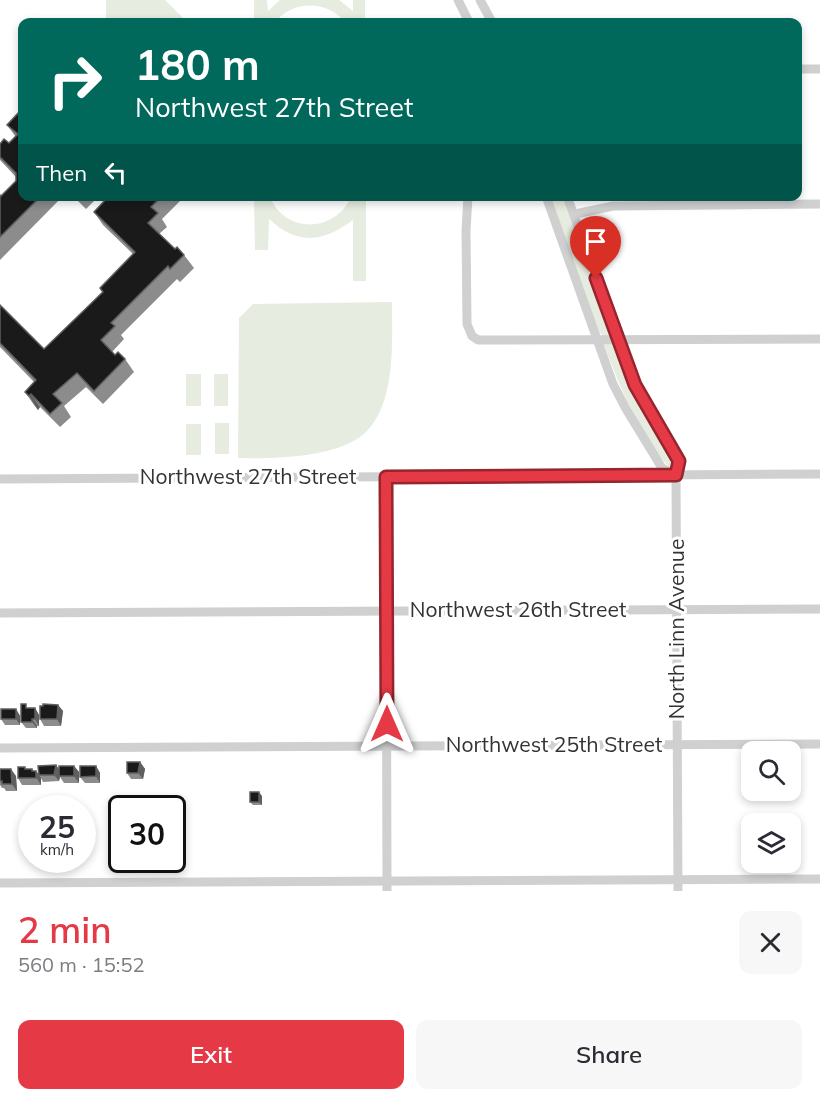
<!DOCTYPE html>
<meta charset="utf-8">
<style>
body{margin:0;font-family:Mulish,sans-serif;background:#f7f7f7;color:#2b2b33;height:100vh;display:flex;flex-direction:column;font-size:22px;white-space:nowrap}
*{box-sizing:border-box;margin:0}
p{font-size:20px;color:#7c7c81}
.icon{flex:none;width:33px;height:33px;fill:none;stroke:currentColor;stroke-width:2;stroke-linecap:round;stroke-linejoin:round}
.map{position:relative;height:891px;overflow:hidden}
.drawer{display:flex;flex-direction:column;background:#fff;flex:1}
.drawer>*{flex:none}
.banner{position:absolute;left:18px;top:18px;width:784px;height:183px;border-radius:12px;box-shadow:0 3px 9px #0003;background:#00695c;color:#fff;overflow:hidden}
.buttons{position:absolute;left:741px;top:741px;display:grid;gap:12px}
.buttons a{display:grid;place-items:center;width:60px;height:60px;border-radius:12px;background:#fff;box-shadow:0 3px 9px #0003;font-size:30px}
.speed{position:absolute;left:18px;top:795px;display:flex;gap:12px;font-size:30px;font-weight:700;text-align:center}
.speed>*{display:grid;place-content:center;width:78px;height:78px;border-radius:50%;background:#fff;box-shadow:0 3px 9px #0003;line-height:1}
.speed small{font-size:15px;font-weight:400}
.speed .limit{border:3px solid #111;border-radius:9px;background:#fff;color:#111}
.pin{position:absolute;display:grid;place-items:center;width:51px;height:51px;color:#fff;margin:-62px -26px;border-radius:50% 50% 50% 0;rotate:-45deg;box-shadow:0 0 6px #0007}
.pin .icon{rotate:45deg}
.me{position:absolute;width:66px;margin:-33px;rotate:0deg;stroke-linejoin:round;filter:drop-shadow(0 0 4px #0008)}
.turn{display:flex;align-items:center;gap:21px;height:126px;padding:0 18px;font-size:27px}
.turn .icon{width:78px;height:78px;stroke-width:2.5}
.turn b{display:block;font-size:42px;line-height:51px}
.then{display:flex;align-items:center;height:57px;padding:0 18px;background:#0003;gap:12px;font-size:22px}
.round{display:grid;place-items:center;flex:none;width:63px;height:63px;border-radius:12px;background:#f7f7f7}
.head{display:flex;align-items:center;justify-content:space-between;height:102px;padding:0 18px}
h1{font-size:36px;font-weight:600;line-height:45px;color:#e63946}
.action{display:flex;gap:12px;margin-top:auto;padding:12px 18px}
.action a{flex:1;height:69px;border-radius:12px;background:#e63946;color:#fff;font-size:24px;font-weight:600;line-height:69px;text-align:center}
.action a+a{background:#f7f7f7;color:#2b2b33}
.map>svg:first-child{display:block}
.green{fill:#e6ecdf}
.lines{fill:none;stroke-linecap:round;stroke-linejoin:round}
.street{stroke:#d0d0d0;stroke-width:9}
.wall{fill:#8c8c8c}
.shaded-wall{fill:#5f5f5f}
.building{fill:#1a1a1a;stroke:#5f5f5f;stroke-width:1.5}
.route-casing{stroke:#96252e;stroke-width:15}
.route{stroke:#e63946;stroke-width:10}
.labels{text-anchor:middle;stroke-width:6;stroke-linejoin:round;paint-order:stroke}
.street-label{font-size:21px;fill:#333;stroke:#fff}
</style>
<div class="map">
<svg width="820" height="891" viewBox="0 0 820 891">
<rect width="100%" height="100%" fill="#fff"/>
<g class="green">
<polygon points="106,0 165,0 187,22 106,22"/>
<path d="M254 0H267L268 11 280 0H339L353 11V0H365V22H345C327 0 293 0 275 22H254Z"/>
<path d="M254 197H270C285 234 335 233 351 197H366V281H353V220C323 242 298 246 269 219L268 250H255Z"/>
<polygon points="549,197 563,197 611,336 603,336 598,331"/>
<path d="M392 302C392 342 396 400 367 431 341 458 273 459 238 458L239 318 253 304Z"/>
<path d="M603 343H613L631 388 674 462 670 468C638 434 620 386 603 343Z"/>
<polygon points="201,374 201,406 186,406 186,374"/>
<polygon points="228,374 228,406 214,406 214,374"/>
<rect x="215" y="423" width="14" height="31"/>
<rect x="186" y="424" width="15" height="31"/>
</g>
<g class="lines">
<g class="street">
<polyline points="458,0 469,22"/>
<polyline points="480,0 492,22"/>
<polyline points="798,69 820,69"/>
<polyline points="468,196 466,231 467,324 472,336 478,340 820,339"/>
<polyline points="546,196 613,384 626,409 662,468 672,473"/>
<polyline points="567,196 635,385 679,461 676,475 678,891"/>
<polyline points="575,214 613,206 820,204"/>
<polyline points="386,477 387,891"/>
<polyline points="0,479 820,474"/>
<polyline points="0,613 820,609"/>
<polyline points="0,748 820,744"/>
<polyline points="0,883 820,879"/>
</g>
</g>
<g class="wall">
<polygon points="22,109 22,196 63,196 0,260 0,195 1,196 16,181 16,177 0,160 0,144 9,143 16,137 7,125"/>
<polygon points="73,196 99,196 86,209"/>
<polygon points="109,196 179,196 181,200 162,219 167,227 159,234 175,249 184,255 194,268 180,282 177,279 121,335 124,339 112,352 115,355 125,359 134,372 103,404 86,387 64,406 71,417 60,427 40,407 38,410 34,405 25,392 34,382 0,347 0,305 44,349 102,292 133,254 103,225 94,212"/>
<polygon points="58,705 63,711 61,726 44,726 40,719"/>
<polygon points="29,708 35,708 39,715 39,726 37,726 37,728 26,728 21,722"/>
<polygon points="16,709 20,716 20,725 5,725 1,719"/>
<polygon points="140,762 145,769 143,779 131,779 127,773"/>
<polygon points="56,765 59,770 74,766 79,772 79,783 64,783 60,777 59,781 43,782 41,778 41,785 22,785 18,778 33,771 36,771 39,774"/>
<polygon points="96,766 100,773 100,783 85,783 80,777"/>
<polygon points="0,769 16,776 17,791 6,791 4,788 2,788 0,785"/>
<polygon points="262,796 262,805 253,805 250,802"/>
</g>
<g class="shaded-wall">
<polygon points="31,394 40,407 38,410 29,396"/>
<polygon points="58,705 63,711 61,726 57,719"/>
<polygon points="35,708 39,715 39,726 35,719"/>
<polygon points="16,709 20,716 20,725 16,719"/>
<polygon points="32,719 37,726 37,728 32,722"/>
<polygon points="140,762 145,769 143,779 138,773"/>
<polygon points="56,765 61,772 59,781 54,775"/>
<polygon points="74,766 79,772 79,783 74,776"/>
<polygon points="96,766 100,773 100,783 96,776"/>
<polygon points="11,769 16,776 17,791 12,784"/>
<polygon points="32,769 36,775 36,771 41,778 41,785 32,771"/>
<polygon points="259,792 262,796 262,805 259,802"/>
</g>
<g class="building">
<polygon points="22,109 22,196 41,196 0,237 0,195 1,196 16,181 16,173 0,157 0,144 4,139 9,143 18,134 7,125"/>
<polygon points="109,196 162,196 151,207 158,213 148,223 175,249 177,247 184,255 170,269 168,266 111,323 115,326 101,340 115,355 118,352 125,359 94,391 77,373 53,394 62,403 50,414 31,394 29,396 25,392 36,380 0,343 0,305 44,349 103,292 100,288 135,252 94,212"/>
<polygon points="21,704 26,704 26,708 35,708 35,719 32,719 32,722 21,722"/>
<polygon points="43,704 58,705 57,719 40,719 40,706 43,706"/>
<rect x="1" y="709" width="15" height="10"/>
<polygon points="127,762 140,762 138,773 127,773"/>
<polygon points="56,765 54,775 39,775 38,766"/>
<rect x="59" y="766" width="15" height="10"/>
<polygon points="80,766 96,766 96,776 80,777"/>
<polygon points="18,767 25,767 25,769 32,769 32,771 36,771 36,778 18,778"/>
<polygon points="0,769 11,769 12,784 2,784 2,781 0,781"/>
<rect x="250" y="792" width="9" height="10"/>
</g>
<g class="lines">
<g class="route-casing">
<polyline id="route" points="387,724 386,477 676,475 679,461 635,385 596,278"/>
</g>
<use href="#route" class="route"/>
</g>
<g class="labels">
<g class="street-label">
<text x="248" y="484">Northwest 27th Street</text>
<text x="518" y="617">Northwest 26th Street</text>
<text transform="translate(677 629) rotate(-90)" y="7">North Linn Avenue</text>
<text x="554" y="752">Northwest 25th Street</text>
</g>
</g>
</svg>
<div class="buttons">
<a><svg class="icon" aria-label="search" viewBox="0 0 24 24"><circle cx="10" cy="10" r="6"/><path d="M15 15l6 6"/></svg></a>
<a><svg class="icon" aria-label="layers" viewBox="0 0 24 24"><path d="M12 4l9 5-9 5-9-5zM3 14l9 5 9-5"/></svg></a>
</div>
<div class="speed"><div>25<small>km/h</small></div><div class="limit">30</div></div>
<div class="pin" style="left:596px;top:278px;background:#d93025"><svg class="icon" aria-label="arrive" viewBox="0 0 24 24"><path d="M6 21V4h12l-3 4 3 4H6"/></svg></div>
<svg class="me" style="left:387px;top:724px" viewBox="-20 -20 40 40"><path d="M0-17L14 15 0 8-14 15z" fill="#e63946" stroke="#fff" stroke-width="4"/></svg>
<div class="banner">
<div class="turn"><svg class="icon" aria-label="right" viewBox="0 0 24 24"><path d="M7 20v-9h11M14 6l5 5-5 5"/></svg><div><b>180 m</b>Northwest 27th Street</div></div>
<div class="then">Then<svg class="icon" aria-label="left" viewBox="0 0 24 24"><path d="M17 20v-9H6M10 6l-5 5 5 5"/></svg></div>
</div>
</div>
<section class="drawer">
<div class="head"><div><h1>2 min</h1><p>560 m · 15:52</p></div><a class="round"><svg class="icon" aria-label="close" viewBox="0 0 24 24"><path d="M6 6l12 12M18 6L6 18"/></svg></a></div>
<div class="action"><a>Exit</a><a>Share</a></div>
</section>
